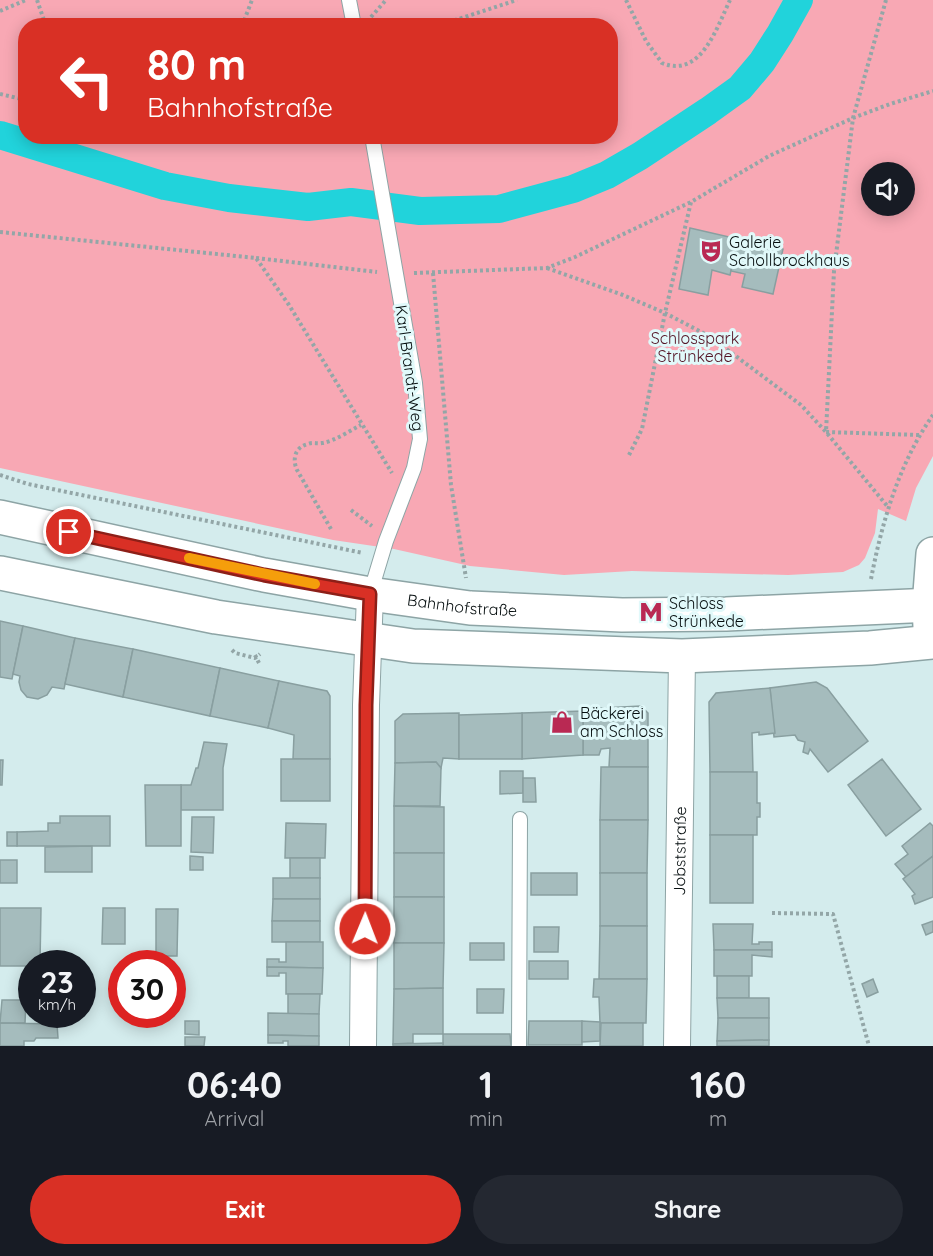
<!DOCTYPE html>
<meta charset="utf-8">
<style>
body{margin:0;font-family:Quicksand,sans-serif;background:#242831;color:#f1f3f6;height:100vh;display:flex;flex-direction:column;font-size:22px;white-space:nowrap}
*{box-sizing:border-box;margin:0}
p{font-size:20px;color:#9ea1a6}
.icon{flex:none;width:33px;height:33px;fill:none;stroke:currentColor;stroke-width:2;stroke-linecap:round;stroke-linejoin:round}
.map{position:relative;height:1046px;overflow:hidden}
.side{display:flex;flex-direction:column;background:#171b24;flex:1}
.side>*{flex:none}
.hud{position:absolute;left:18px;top:18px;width:600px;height:126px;border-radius:24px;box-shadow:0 3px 15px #0003;background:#d93025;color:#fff;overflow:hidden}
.tools{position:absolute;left:861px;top:162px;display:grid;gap:12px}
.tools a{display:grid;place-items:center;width:54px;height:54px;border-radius:50%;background:#171b24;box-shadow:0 3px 15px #0003;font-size:30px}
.speed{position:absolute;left:18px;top:950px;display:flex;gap:12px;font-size:30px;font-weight:700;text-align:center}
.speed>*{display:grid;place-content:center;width:78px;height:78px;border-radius:50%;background:#171b24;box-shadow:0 3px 15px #0003;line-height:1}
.speed small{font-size:15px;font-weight:400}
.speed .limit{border:9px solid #d22;background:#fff;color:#111}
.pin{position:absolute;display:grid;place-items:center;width:51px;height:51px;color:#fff;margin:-26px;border:3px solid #fff;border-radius:50%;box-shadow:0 2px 6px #0007}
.me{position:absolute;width:66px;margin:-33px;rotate:1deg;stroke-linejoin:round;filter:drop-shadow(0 0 4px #0008)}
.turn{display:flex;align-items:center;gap:21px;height:126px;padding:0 30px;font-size:27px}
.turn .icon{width:78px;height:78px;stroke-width:2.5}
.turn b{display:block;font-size:42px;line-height:51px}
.eta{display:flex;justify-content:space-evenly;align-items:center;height:102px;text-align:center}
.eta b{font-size:36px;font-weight:800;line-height:42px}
.action{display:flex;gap:12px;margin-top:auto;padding:12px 30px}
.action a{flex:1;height:69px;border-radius:36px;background:#d93025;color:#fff;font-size:24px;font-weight:800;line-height:69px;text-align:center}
.action a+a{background:#242831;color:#f1f3f6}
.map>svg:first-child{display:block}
.green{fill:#f8a8b4;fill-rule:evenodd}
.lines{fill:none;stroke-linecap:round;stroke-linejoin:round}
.canal{stroke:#21d3db;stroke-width:28}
.building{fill:#a5bcbd;stroke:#899fa0;stroke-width:1.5}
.lane-casing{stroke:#8da4a5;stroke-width:16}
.street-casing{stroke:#8da4a5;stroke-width:28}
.secondary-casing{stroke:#8da4a5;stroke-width:36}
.path{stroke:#93a6a7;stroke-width:4;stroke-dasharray:3 3;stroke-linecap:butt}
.lane{stroke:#fff;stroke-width:14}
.street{stroke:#fff;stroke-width:26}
.secondary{stroke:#fff;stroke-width:33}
.route-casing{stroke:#8d1f18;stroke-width:15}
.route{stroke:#d93025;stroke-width:10}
.slow{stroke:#f59e0b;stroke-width:10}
.labels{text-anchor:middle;stroke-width:6;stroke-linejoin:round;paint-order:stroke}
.poi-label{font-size:16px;fill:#060e0f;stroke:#e1f9fa;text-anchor:start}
.park-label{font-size:16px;fill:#531223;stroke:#e1f9fa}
.street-label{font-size:16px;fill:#060e0f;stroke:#e1f9fa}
</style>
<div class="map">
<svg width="933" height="1046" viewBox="0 0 933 1046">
<rect width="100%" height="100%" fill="#d4eced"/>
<path class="green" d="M0 0H933V456L916 488 906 521 878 509 875 533 865 558 859 565 843 572 788 575 632 571 564 575 470 566 394 549 333 540 0 468ZM26 26H610V136H26ZM872 172H904V206H872Z"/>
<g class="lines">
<polyline class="canal" points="0,135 165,186 229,198 308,207 351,202 420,211 499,209 573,189 607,175 640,156 708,111 740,88 762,62 780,34 799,0"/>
</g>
<g class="building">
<polygon points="272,136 298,136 298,138 273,143"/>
<polygon points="690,228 738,239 730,275 712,270 708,295 679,289"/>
<polygon points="738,239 783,249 773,294 742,287 745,274 731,271"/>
<polygon points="0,621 23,626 12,679 0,677"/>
<polygon points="23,626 75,638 64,689 52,687 47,695 38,699 27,697 21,690 19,682 20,676 13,674"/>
<polygon points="75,638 133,649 123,697 65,684"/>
<polygon points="133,649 220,668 210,716 123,697"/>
<polygon points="220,668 279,681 268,728 210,716"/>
<polygon points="279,681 327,691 330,696 330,759 293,759 294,735 268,728"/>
<polygon points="816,682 827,688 868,741 828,772 810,749 808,754 803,752 805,742 798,740 795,735 774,737 770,688"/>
<polygon points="770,688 775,733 759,735 759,732 752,733 753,772 710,772 709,702 716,693"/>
<polygon points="641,706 648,713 648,767 609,767 610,748 601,749 599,755 583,755 583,709"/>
<polygon points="583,711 583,755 522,759 522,713"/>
<polygon points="459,713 459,759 443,758 441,768 436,762 395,763 395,721 403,714"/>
<polygon points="522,713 522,759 459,759 459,715"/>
<polygon points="204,742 227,744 223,768 223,810 181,810 181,785 191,785 196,768 198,768"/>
<rect x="281" y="759" width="49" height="42"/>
<polygon points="882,759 921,809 886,836 848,785"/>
<polygon points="0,760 3,760 2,785 0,785"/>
<polygon points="436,762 441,768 440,806 394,806 395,763"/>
<polygon points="601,767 648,767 648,820 600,820"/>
<polygon points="500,771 523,771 523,793 500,794"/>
<polygon points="710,772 757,772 757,803 760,803 760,817 757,817 757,835 710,835"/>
<polygon points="523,778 535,778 536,802 523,802"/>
<polygon points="145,785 181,785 181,846 146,846"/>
<polygon points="394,806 444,807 444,853 394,853"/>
<polygon points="60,816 110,816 110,846 17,846 17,832 48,831 48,823 60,823"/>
<polygon points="192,817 214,817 213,853 191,852"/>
<polygon points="600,820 648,820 647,873 600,873"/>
<polygon points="286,823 326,824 325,858 285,858"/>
<polygon points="930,823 933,826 933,856 906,877 895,864 908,854 902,846"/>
<rect x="7" y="832" width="10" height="14"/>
<rect x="710" y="835" width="43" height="68"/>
<polygon points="92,846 92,872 45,872 45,847"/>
<rect x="394" y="853" width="50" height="44"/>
<polygon points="190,856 203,857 203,870 190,870"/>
<polygon points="933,856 933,897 915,904 912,896 915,894 903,879"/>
<rect x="290" y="858" width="30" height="20"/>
<rect x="0" y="860" width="17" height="23"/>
<rect x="531" y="873" width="46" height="22"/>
<rect x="600" y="873" width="47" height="53"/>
<rect x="273" y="878" width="47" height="21"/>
<rect x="394" y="897" width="50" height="46"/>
<polygon points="273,899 320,899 320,921 272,921"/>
<polygon points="0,908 41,908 40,963 32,963 32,966 0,966"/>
<polygon points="103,908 125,908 125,944 102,944"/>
<polygon points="156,909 178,909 177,956 156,956"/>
<rect x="272" y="921" width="48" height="21"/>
<polygon points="933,921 933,932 926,935 922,925"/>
<polygon points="713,924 753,924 752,944 759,944 759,942 772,942 772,950 714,950"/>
<polygon points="600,926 647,926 647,979 599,979"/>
<polygon points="534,927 559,927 558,952 534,952"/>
<polygon points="286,942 323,942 323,968 267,967 267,959 279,959 279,962 286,962"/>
<polygon points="394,943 444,943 443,988 394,989"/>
<rect x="470" y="943" width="34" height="17"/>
<polygon points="714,950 772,950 772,957 752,955 752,976 714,976"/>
<rect x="529" y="961" width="39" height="18"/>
<polygon points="28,967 32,967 32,994 29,994"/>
<polygon points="267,967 323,968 322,994 286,994 286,973 279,973 279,976 267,976"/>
<rect x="717" y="976" width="32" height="22"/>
<polygon points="594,979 647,979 646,1023 600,1023 599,997 593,997"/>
<polygon points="873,979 878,992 867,997 862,984"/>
<polygon points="443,988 443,1034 413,1034 413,1043 393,1044 394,989"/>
<polygon points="477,989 504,989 503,1013 477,1013"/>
<polygon points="288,994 320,994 319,1014 288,1014"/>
<polygon points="717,998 769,998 769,1018 718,1018"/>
<polygon points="2,1000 26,1000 25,1023 0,1023"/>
<polygon points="268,1013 319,1014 319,1036 268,1035"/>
<polygon points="718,1018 769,1018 769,1040 717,1041"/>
<polygon points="185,1021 199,1021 199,1035 185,1034"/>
<polygon points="529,1021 582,1021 582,1045 528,1045"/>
<polygon points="582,1021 600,1022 600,1041 582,1042"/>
<polygon points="0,1023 57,1024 58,1038 36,1038 34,1041 24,1041 24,1046 0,1046"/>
<polygon points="601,1023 643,1023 643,1046 600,1046"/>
<polygon points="443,1034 510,1034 511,1046 443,1046"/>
<polygon points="268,1035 319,1036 319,1046 288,1046 288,1041 283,1041 283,1043 268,1043"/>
<polygon points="185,1037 205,1037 204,1046 185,1046"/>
<polygon points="769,1040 769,1046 717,1046 717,1041"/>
<polygon points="443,1043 443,1046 393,1046 393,1044"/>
</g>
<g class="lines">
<g class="lane-casing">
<g id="lane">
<polyline points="349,0 354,26"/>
<polyline points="370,594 386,541 414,468 420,439 415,383 372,136"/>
<polyline points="519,1046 520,819"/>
</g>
</g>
<g class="street-casing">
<g id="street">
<polyline points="363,1046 366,705 370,594"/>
<path id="s1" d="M677 1046 682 656"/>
</g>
</g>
<g class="secondary-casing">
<g id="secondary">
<path id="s2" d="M0 517 264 575 370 594 470 608 622 615 726 614 933 605"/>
<polyline points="0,573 216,617 413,646 682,656 870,648 933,642"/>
<polyline points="930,627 929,606 933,554"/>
</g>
</g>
<g class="path">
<polyline points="37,0 46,26"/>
<path d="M626 0 646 41 662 63C701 79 717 27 730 0"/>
<polyline points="886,0 853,118 834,271 826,432 919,435"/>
<polyline points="0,11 26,0"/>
<polyline points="371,17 386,0"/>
<polyline points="242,26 252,0"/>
<polyline points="437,26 517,0"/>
<polyline points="0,94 26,100"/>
<polyline points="0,232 256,258 289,305 392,473"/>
<polyline points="256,258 377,272"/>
<polyline points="547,268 623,295 665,313 709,336 801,405 826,432 888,507"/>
<polyline points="414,273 547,268 575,257 691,202 769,156 853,118 890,104 933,91"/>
<polyline points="433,273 451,485 466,578"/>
<polyline points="629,455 642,429 665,313 691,202"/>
<polyline points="0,475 28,484 363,553"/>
<polyline points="351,510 372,526"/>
<path d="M331 529 297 470C292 459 295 447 308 444 313 442 317 444 322 443 335 441 349 431 361 425"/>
<path d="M871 579C882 522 899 463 933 415"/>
<polyline points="232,650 235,653 255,658 260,654"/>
<polyline points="255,655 259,663"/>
<polyline points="772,913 833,914 869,1046"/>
</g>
<use href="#lane" class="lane"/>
<use href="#street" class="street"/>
<use href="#secondary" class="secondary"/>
</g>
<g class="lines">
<g class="route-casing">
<polyline id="route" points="69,532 264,575 370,594 366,705 365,929"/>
</g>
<use href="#route" class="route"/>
<polyline class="slow" points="189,558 315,584"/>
</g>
<defs>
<g id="theatre-bare" transform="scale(1.8)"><path d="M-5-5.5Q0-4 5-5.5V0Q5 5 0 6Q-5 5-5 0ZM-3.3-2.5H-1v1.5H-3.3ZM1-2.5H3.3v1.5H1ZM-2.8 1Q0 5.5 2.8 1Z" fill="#b92953" stroke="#e1f9fa" stroke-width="2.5" paint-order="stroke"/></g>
<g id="metro-bare" transform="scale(1.8)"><path d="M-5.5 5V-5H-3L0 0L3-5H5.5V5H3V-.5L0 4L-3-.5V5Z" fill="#b92953" stroke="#e1f9fa" stroke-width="2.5" paint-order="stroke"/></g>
<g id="shop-bare" transform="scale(1.8)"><path d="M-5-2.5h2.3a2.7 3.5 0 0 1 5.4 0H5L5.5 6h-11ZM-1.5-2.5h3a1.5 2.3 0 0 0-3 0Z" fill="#b92953" stroke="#e1f9fa" stroke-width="2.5" paint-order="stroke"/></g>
</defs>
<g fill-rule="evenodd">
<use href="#theatre-bare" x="711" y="251"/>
<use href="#metro-bare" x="651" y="612"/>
<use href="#shop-bare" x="562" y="722"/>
</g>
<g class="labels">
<g class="poi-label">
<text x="729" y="248">Galerie<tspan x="729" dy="18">Schollbrockhaus</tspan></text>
<text x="669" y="609">Schloss<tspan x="669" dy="18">Strünkede</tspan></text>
<text x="580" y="719">Bäckerei<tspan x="580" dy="18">am Schloss</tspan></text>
</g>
<g class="park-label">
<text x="695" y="344">Schlosspark<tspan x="695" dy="18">Strünkede</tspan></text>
</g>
<g class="street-label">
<text transform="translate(410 368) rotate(82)" y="6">Karl-Brandt-Weg</text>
<text dy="6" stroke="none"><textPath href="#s2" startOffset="471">Bahnhofstraße</textPath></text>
<text dy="6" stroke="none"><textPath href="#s1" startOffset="195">Jobststraße</textPath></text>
</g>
</g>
</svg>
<div class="tools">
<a><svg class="icon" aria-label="sound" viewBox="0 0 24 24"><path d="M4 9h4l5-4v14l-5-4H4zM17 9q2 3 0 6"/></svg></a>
</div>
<div class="speed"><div>23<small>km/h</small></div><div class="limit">30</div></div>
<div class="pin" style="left:69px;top:532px;background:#d93025"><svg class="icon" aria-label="arrive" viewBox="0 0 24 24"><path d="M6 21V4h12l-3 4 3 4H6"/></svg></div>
<svg class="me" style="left:365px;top:929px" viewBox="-20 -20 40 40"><circle r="17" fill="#d93025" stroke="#fff" stroke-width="3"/><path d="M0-11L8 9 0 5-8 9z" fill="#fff"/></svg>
<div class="hud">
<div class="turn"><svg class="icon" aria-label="left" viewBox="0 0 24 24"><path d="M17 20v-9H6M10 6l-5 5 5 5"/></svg><div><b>80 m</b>Bahnhofstraße</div></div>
</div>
</div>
<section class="side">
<div class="eta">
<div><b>06:40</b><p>Arrival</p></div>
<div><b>1</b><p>min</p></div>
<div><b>160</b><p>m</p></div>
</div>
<div class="action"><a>Exit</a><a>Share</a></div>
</section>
